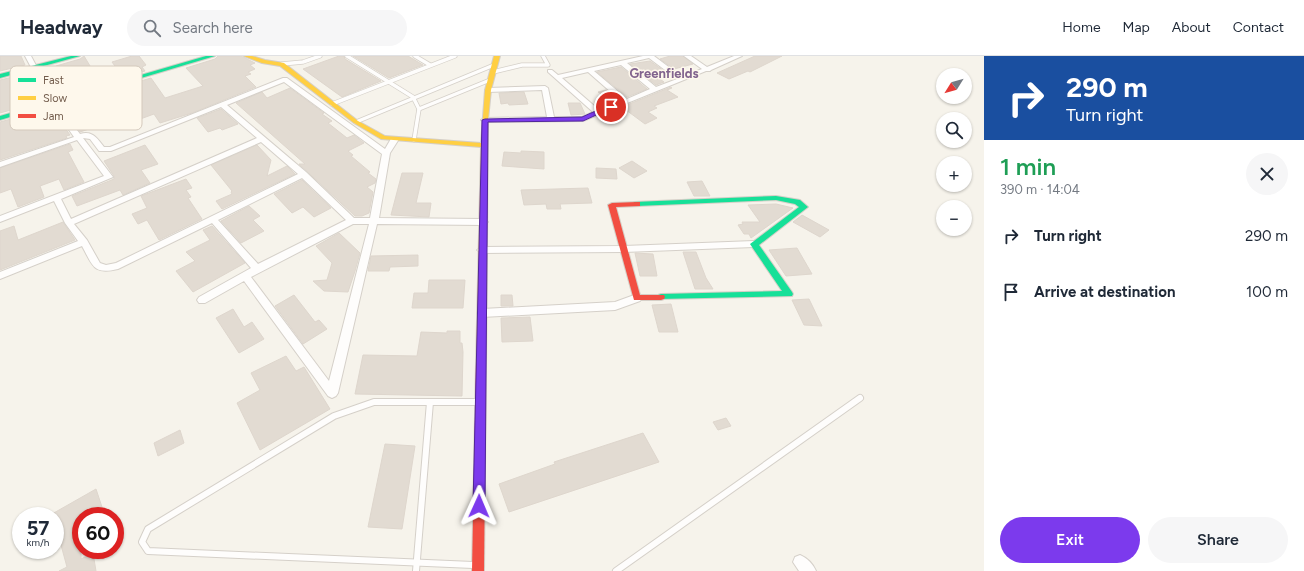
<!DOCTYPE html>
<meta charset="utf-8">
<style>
body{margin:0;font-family:Figtree,sans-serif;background:#f6f6f7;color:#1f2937;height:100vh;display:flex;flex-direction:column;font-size:15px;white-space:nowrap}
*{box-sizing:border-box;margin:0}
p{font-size:13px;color:#747a83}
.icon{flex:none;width:22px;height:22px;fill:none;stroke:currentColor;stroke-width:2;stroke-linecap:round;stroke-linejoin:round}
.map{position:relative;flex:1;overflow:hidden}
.sheet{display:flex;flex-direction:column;background:#fff;width:320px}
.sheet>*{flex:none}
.hud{background:#1a4fa0;color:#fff;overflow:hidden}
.needle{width:26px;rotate:233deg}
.fabs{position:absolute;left:936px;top:12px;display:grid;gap:8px}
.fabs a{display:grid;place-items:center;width:36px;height:36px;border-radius:50%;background:#fff;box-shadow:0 1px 3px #0004;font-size:20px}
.speed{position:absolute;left:12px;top:451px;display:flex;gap:8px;font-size:20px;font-weight:700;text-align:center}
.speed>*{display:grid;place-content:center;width:52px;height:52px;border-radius:50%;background:#fff;box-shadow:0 1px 3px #0004;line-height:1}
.speed small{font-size:10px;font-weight:400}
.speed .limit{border:6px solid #d22;background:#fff;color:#111}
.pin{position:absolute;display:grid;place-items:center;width:34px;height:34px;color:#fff;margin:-17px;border:2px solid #fff;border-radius:50%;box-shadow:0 1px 4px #0007}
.me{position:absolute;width:44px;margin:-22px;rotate:1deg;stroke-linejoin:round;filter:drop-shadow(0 0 3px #0008)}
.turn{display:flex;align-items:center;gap:14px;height:84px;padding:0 16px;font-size:18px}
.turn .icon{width:52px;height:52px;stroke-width:2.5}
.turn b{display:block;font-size:28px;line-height:34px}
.round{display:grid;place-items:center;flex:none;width:42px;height:42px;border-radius:21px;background:#f6f6f7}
.summary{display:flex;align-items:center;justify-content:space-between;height:68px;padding:0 16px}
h1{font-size:24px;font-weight:600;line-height:30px;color:#1e9e55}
.cta{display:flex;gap:8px;margin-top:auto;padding:8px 16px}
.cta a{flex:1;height:46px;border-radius:24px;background:#7c3aed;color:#fff;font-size:16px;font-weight:600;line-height:46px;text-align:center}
.cta a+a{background:#f6f6f7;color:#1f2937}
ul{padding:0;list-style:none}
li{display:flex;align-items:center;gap:12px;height:56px;padding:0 16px}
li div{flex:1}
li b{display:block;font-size:15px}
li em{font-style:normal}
header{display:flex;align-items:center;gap:24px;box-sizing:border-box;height:56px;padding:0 20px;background:#fff;border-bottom:1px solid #e0e1e3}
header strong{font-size:19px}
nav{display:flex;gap:22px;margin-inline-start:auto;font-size:14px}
.search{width:280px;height:36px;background:#f6f6f7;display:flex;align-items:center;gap:10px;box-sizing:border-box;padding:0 14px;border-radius:22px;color:#747a83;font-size:15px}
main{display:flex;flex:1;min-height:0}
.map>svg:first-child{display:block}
.building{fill:#e2dbd2;stroke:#ded6cd}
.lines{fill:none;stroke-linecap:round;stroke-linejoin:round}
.lane-far1-casing{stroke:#d5d0c9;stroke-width:5}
.lane-casing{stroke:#d5d0c9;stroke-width:8}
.street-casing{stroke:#d5d0c9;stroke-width:2}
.fast-casing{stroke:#d5cfc7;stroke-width:2}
.slow-casing{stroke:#d5cfc7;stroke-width:2}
.jam-casing{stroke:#d5cfc7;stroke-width:2}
.lane-far1{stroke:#fefdfc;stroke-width:3.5}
.lane{stroke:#fefdfc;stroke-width:6}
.street{fill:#fefdfc;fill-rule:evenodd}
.fast{fill:#16e098;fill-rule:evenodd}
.slow{fill:#ffcf43;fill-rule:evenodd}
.jam{fill:#f24e42;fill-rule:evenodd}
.route{fill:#7c3aed;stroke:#51269a}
.labels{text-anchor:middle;stroke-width:3;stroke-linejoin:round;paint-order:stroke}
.far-neighbourhood-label{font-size:13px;font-weight:bold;fill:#82648e;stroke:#fef8ec}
.key{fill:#fef8ec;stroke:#d4c9bc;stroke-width:1}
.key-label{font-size:11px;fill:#725c4c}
</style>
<header>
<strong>Headway</strong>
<div class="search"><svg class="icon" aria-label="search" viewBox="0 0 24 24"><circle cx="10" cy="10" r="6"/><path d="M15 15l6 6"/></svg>Search here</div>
<nav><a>Home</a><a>Map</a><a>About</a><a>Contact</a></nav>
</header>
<main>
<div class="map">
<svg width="984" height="515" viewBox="0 0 984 515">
<rect width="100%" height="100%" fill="#f6f3eb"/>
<g class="building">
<polygon points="0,0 21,0 25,9 0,15"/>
<polygon points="84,0 101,28 55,41 44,20 59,16 56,10 80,3"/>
<polygon points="132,0 139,0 146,9 142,11 145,15 123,21 112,6"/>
<polygon points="218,0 241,0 255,7 250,9 255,13 248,16 251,18 245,20 256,31 192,57 160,67 154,58 132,66 115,43 90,52 101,69 80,76 60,49 151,22 165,42 203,30 186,12 215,3"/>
<polygon points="339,0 344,0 345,3 381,25 342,41 303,13"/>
<polygon points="353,0 408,0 423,9 389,22"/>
<polygon points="670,0 683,0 693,8 674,13 660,3"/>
<polygon points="755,0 782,0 750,16 748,15 729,23 717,17"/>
<polygon points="650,5 664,15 653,18 664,26 656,29 630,8"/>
<polygon points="621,11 647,33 627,41 597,16"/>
<polygon points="30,17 33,23 35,23 47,44 0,57 0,24"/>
<polygon points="671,31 672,32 667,34 678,41 654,50 657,52 648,56 657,62 645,68 622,51"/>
<polygon points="290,32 324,57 322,58 332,65 328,67 347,82 354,79 364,87 348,95 353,99 351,100 370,116 368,117 376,123 375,127 367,131 373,136 369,157 362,160 355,160 299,108 305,108 236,47 262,36 267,42"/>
<polygon points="606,34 618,45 615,46 598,36"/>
<polygon points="524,36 528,48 509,49 508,47 501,48 499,37"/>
<polygon points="568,47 580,47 585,58 571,59"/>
<polygon points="51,52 70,79 66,80 67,82 0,104 0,66"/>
<polygon points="221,53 238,68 222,74 220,72 208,76 197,62"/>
<polygon points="70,88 73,94 68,96 84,126 64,134 59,123 40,130 44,141 18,151 11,133 0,137 0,112"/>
<polygon points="145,89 158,108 141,114 150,127 123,139 120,134 77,150 72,140 114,123 114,120 104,105"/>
<polygon points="257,89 271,104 267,120 287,110 295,118 222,153 216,145 232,138 231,136 232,135 211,109"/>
<polygon points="521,95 544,96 544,113 502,110 504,96 521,97"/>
<polygon points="632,105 647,115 634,122 619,112"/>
<polygon points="596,112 616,113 617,123 596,122"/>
<polygon points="402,117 423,117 416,147 431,147 429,161 391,159"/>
<polygon points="186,123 192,132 186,134 191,141 188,142 202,163 159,184 147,164 138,168 132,158 147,152 141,140"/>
<polygon points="302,124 331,152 314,161 303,151 292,157 274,138"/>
<polygon points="702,125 710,140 694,140 687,126"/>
<polygon points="588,132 592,147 560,148 561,153 547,153 546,148 524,149 521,134"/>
<polygon points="776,148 793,152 751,182 749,178 744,178 738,169 743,168 742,166 760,166 748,149"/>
<polygon points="249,150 260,160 253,164 264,175 241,187 221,165"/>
<polygon points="802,159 829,174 820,181 793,166"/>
<polygon points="63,166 75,184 0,214 0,175 14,170 18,184"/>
<polygon points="212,170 245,207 193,236 176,215 195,205 186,196 210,184 203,174"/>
<polygon points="339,177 360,197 355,215 348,236 324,235 313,225 327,224 332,207 316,190"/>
<polygon points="797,192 812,218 786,220 769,194"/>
<polygon points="683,196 696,196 706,222 713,233 695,233"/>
<polygon points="635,197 653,198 657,220 640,220"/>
<polygon points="418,199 418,210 390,211 389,215 368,215 371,200"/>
<polygon points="429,224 465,224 463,252 412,252 414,237 428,237"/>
<polygon points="294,239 315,266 319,264 327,273 303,288 275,250"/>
<polygon points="501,239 512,239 513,250 501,250"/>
<polygon points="809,243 822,270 804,269 792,244"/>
<polygon points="671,248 678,276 659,276 652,249"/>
<polygon points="233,253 244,271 252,266 264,283 239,297 216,262"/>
<polygon points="530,261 533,285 502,286 501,262"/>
<polygon points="447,275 460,275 460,287 462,287 463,296 462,340 355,338 363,299 417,300 421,276 447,277"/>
<polygon points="286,300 296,315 304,311 330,353 260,394 237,347 260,334 251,317"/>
<polygon points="726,362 731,370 718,374 713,366"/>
<polygon points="180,374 184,387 158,400 154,387"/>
<polygon points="643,377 659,406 509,456 499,428 555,408 554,406"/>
<polygon points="385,388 415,390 402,473 368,471"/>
<polygon points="96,433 105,460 81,460 81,503 93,497 96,515 59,515 67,511 55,467 55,460 52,458"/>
</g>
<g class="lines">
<g class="lane-far1-casing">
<g id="lane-far1">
<polyline points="347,0 413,41 419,53 414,84"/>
<polyline points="415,0 430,9"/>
<polyline points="282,8 303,6 320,0"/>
<polyline points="493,16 522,9 548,9 543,0"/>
<polyline points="332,48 455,0"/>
<polyline points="419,53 490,24"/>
<polyline points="356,66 494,9"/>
</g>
</g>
<g class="lane-casing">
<g id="lane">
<polyline points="473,509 148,495 142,486 148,473 334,360 374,346 478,346"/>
<polyline points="416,515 430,346"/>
<polyline points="616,515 860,342"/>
</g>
</g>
<g class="street-casing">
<g id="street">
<path d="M25 0H31L56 47 80 78C92 74 97 82 104 91H110L283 22H287L385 93 392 81H398L399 83 390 97 379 162 484 163 488 166 484 169 377 168 338 337 336 340 332 342 328 340 244 225 205 247H199L197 244 199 241 251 212 212 167 118 213C93 219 93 210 82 190L0 223V216L78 185 65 167 54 145 0 166V160L104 120 77 84 0 111V106L74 81 50 47ZM284 26 382 98 370 162H354L306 116 227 49ZM221 51 257 82 71 163 61 143 113 121 83 82 90 83 99 95H111ZM261 86 298 118 116 207 106 209 100 207 87 184 74 168ZM302 122 346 164 258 208 218 164ZM353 168H369L329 325 251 221Z"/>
<path d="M643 0H654L682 21 702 13 684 0H691L707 11 734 0H742L711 14 710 15H706L583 65 485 66 481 64 485 62 547 61 542 34 488 36 485 34 488 32 545 30 548 32 554 61H582L593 56 548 16V14H552L558 19ZM649 2 677 23 656 31 627 7ZM621 9 650 33 627 43 594 15ZM588 16 621 45 599 54 562 22Z"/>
<polygon points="754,185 758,188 754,191 624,196 482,197 477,194 482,191 624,190"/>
<polygon points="637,238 640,239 642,242 640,245 615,254 482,261 478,260 477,257 478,254 482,253 615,246"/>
<path d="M800 499C807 502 813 508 816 515H799L793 506 795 501Z"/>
</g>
</g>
<g class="fast-casing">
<g id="fast">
<polygon points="71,0 80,0 0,22 0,18"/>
<polygon points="206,0 215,0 0,64 0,60"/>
<polygon points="776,140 800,144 808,151 759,189 792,236 793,238 792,240 658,243 657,241 658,239 661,238 782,235 750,188 799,151 795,148 776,144 637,150 634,150 634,146"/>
</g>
</g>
<g class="slow-casing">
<polygon id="slow" points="244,0 252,0 265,4 284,7 358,65 385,80 481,87 485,34 494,0 500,0 491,34 488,64 486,308 484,311 481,312 478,311 476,308 481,91 381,83 354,67 280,10 262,7"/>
</g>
<g class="jam-casing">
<g id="jam">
<polygon points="637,146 640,146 640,150 616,151 640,239 664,239 665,241 664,243 661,244 634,244 608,149 612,147"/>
<polygon points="481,304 484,305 486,308 484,515 472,515 476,308 478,305"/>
</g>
</g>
<use href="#lane-far1" class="lane-far1"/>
<use href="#lane" class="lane"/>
<use href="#street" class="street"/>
<use href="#fast" class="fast"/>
<use href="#slow" class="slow"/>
<use href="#jam" class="jam"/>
</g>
<polygon class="route" points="609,49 614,51 583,65 488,66 485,450 483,454 479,455 475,454 473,450 482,64 485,63 582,61"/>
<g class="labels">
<g class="far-neighbourhood-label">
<text x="664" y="22">Greenfields</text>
</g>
</g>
<rect x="10" y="10" width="132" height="64" rx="6" class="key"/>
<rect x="18" y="22" width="18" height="4" fill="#16e098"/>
<rect x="18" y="40" width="18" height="4" fill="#ffcf43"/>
<rect x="18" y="58" width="18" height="4" fill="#f24e42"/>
<g class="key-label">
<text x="43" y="28">Fast</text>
<text x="43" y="46">Slow</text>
<text x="43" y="64">Jam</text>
</g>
</svg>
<div class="fabs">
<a><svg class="needle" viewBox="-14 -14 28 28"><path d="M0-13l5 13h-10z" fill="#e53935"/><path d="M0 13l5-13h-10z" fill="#747a83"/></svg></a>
<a><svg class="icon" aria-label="search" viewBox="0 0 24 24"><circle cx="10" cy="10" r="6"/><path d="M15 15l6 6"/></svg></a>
<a>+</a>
<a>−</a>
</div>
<div class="speed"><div>57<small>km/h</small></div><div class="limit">60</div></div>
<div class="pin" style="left:611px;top:51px;background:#d93025"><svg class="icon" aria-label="arrive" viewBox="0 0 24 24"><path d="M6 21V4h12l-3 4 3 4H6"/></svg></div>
<svg class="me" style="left:479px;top:450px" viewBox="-20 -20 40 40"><path d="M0-17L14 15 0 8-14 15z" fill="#7c3aed" stroke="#fff" stroke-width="4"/></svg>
</div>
<section class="sheet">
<div class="hud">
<div class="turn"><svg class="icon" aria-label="right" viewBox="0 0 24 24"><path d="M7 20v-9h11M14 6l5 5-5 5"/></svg><div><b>290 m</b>Turn right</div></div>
</div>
<div class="summary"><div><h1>1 min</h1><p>390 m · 14:04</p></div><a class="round"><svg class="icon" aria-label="close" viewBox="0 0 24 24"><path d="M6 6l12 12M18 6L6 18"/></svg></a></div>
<ul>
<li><svg class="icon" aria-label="right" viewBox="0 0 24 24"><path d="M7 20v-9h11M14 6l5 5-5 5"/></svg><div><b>Turn right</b></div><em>290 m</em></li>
<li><svg class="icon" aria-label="arrive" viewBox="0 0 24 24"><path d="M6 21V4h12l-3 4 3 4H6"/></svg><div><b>Arrive at destination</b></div><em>100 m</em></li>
</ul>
<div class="cta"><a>Exit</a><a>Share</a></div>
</section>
</main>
